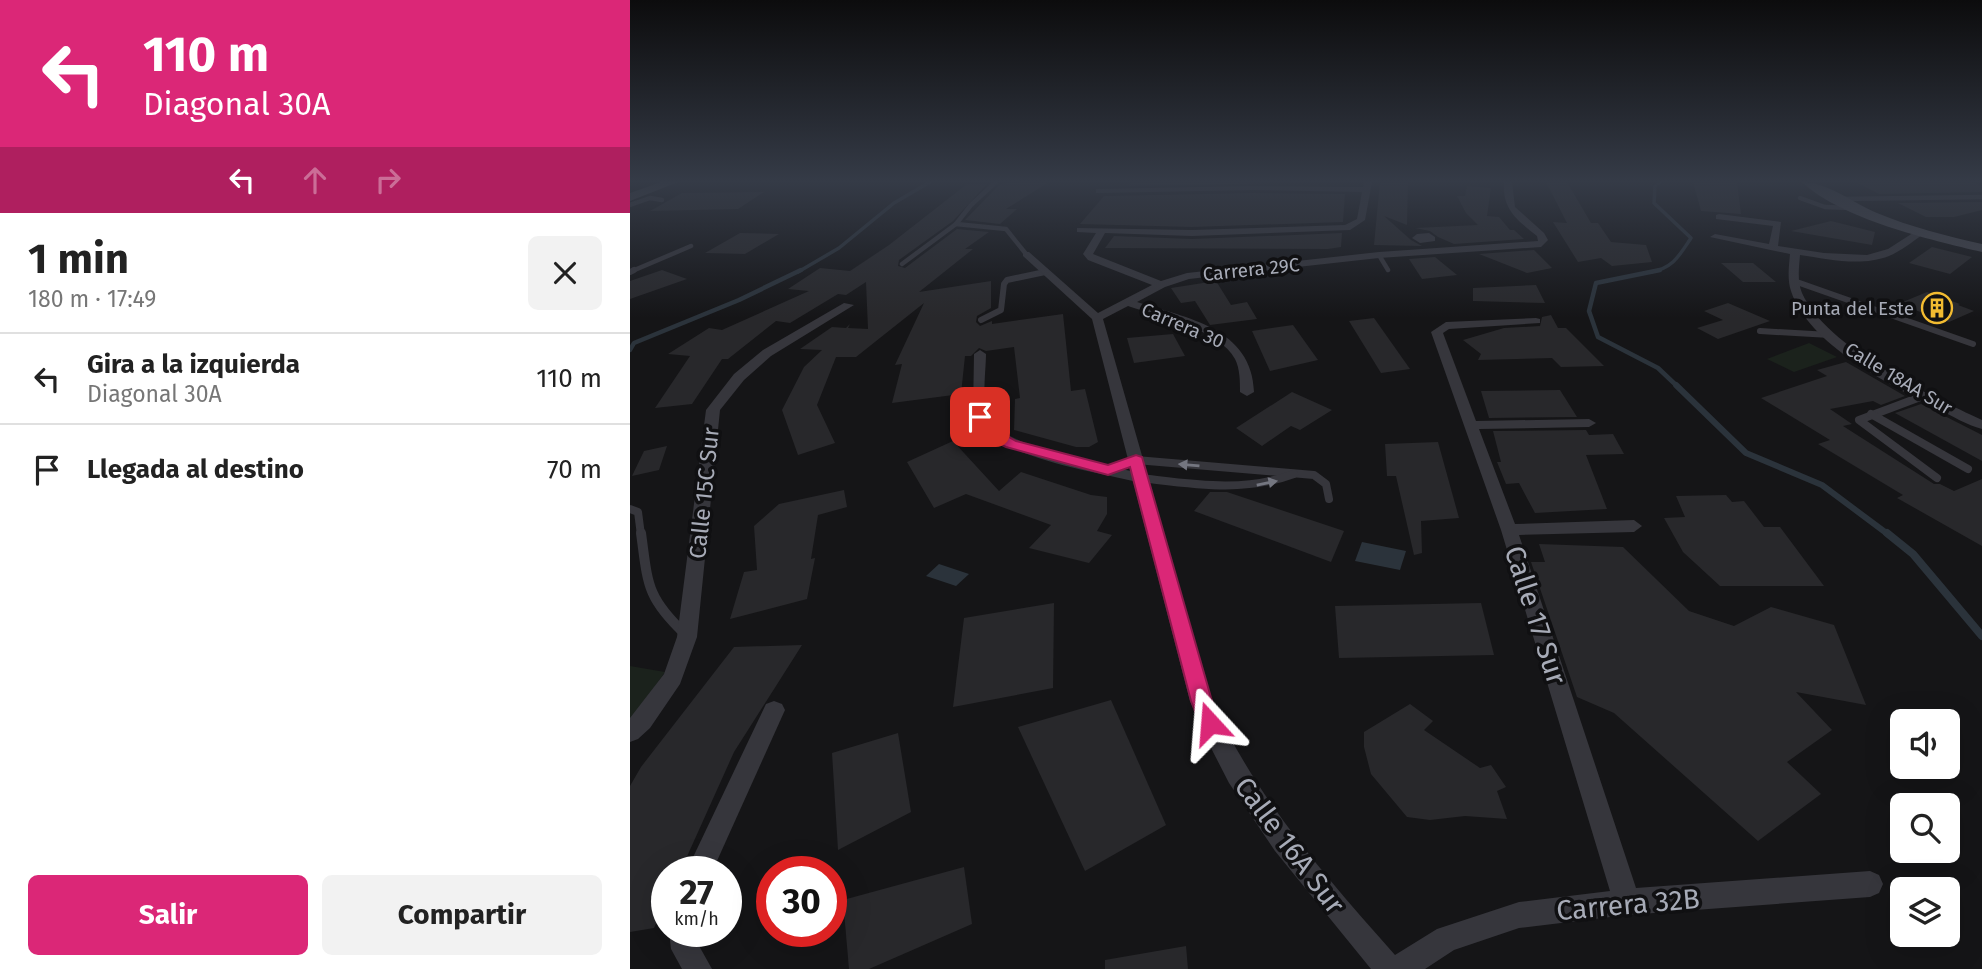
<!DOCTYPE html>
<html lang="es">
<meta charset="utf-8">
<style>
body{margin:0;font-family:"Fira Sans",sans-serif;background:#f2f2f2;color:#222;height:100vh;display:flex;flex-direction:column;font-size:26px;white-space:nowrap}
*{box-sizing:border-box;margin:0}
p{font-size:23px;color:#767676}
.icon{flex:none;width:38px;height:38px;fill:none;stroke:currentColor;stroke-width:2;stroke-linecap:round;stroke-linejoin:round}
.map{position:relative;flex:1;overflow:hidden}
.details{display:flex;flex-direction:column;background:#fff;width:630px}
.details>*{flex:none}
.guide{background:#db2777;color:#fff;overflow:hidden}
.controls{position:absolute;left:1260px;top:709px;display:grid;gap:14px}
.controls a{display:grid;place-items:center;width:70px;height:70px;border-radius:10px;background:#fff;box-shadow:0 7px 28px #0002;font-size:35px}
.speed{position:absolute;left:21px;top:856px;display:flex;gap:14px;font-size:35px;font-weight:700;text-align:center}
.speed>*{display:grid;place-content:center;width:91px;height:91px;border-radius:50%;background:#fff;box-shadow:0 7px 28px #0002;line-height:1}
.speed small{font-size:18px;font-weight:400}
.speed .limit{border:10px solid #d22;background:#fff;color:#111}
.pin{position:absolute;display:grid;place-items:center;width:60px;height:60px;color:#fff;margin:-30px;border-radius:14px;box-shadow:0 4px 10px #0006}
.me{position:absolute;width:77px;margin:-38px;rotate:341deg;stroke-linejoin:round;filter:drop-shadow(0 0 5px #0008)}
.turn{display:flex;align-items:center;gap:24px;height:147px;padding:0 28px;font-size:32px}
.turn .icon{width:91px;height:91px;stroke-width:2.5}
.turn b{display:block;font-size:49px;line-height:60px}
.lanes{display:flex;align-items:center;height:66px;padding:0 28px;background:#0003;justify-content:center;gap:35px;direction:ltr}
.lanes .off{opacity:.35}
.round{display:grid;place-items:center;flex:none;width:74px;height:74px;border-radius:10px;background:#f2f2f2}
.headline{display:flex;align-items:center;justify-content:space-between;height:119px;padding:0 28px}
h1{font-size:42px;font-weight:700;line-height:52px}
.primary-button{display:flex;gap:14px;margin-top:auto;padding:14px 28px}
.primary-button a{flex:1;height:80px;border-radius:10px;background:#db2777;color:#fff;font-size:28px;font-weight:700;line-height:80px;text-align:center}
.primary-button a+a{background:#f2f2f2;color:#222}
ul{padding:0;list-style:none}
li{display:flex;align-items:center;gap:21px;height:91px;padding:0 28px;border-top:2px solid #e0e0e0}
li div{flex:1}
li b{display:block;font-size:26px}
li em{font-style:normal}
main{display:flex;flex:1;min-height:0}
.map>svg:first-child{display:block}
.green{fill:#1b221c}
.water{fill:#2b333b}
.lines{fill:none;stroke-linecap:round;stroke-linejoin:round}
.stream-far3{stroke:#2b333b;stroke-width:3.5}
.stream-far2{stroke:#2b333b;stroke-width:4.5}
.stream-far1{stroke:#2b333b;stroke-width:6}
.stream{stroke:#2b333b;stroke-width:8}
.building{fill:#28282b}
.service-far3{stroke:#36363c;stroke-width:4.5}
.service-far2{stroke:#36363c;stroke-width:6}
.service-far1{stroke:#36363c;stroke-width:8}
.service{stroke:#36363c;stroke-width:10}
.minor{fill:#36363c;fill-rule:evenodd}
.secondary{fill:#44454c;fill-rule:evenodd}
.oneway{fill:#747680}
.route{fill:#db2777;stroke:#8e194d;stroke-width:2}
.labels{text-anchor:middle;stroke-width:7;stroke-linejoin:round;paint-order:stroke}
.far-street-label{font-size:19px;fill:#a7abb7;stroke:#101012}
.far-poi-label{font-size:19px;fill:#a7abb7;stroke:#101012;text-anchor:end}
.street-label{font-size:23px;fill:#a7abb7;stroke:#101012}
.near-street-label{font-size:28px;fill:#a7abb7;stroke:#101012}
</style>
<main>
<section class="details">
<div class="guide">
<div class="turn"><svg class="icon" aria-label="left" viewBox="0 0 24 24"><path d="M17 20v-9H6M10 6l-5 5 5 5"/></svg><div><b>110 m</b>Diagonal 30A</div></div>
<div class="lanes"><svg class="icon" aria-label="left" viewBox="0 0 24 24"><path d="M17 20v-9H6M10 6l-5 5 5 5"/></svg><svg class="icon off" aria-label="ahead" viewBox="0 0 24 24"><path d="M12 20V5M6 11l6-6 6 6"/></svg><svg class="icon off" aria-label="right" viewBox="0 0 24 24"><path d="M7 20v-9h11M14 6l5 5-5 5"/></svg></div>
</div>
<div class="headline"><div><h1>1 min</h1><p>180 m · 17:49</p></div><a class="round"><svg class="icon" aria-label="close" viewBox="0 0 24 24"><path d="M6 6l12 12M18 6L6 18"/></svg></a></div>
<ul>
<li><svg class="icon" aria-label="left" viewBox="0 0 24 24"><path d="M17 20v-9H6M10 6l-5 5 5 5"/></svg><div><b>Gira a la izquierda</b><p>Diagonal 30A</p></div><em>110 m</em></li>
<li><svg class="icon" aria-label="arrive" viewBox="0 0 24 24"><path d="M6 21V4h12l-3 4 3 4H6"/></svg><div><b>Llegada al destino</b></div><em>70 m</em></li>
</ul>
<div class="primary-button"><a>Salir</a><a>Compartir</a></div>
</section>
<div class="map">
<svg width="1352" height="969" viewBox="0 0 1352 969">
<rect width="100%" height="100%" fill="#151517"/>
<g class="green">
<polygon points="1179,343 1207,357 1164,372 1137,359"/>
<polygon points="0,666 35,672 0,721"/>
</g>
<g class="water">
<polygon points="732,542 776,551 770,570 725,561"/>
<polygon points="309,564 339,574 326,586 296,576"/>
</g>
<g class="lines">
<g class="stream-far3">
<polyline points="168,272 209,248 264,203 300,182"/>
<path d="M1021 272C1043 268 1049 256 1061 238L1024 203 1025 186 1030 182"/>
</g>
<g class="stream-far2">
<polyline points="1030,270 966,283 959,311 968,337 1028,368 1048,387"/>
<polyline points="0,350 4,343 109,300 171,270"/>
</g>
<polyline class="stream-far1" points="1046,385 1116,453 1192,485 1259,535"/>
<polyline class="stream" points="1257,533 1283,554 1352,636"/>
</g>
<g class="building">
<polygon points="387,182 419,182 376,209 387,209 370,224 335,220 370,184"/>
<polygon points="501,182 716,182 498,186"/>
<polygon points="750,182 778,182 777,225 754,216 781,240 792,246 744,245"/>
<polygon points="916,182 937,182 961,223 968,223 981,242 1016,245 1022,262 982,266 971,258 948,262 923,222 937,223"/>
<polygon points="1063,182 1107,182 1111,214 1071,211"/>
<polygon points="1226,182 1343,182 1352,186 1352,192 1249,194"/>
<polygon points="337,184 357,184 323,221 269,260 268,266 275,268 327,229 359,232 335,249 343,249 289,292 361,281 361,308 347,316 346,322 350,326 362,321 362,324 433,314 441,391 455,389 468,442 459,447 446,447 384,430 385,399 390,398 384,347 356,351 349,348 341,356 335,356 331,394 262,403 272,364 265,365 294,303 226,357 206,357 187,405 205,443 168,455 152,410 174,367 192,350 170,349 202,327 216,328 220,324 218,328 238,329 236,282 216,295 208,294 160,323 146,321 98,359 92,359 62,404 25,408 60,356 38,354 79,328 92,330 179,291 158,289 190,268 220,271 259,245"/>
<polygon points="837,186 861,188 857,216 869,217 880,230 884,230 894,239 824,244 808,237 800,231 785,228 848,225 836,213 827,196 835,196"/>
<polygon points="134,192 108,209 20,211 52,193"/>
<polygon points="622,193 715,194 713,222 562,227 450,224 474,196"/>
<polygon points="1352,202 1352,210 1324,217 1296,217 1268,203"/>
<polygon points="1201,221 1245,232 1242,245 1161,231"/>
<polygon points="110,233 149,234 115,254 75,253"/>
<polygon points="712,233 711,247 698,249 475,248 484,236 562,239"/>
<polygon points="1302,247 1342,257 1320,274 1279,263"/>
<polygon points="904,250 922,268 897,273 849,254"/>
<polygon points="805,257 827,275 792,279 779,259"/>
<polygon points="1091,263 1123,263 1146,282 1113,282"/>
<polygon points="32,270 57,279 0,299 0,281"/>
<polygon points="586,281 601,305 617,302 627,319 580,325 565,301 551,303 541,288"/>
<polygon points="906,285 915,303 843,301 843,288"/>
<polygon points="1297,292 1330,304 1328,305 1344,311 1319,322 1268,304"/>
<polygon points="1098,303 1140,321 1088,339 1067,328 1093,320 1074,311"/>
<polygon points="921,315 928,328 936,328 974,366 931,367 922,358 848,360 851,354 833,340 874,328 910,326 912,317"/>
<polygon points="744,318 780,369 751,373 719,321"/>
<polygon points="663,325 688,360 640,371 622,331"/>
<polygon points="543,334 555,356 504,363 497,338"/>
<polygon points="1216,362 1275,396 1251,405 1243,401 1200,409 1222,424 1213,426 1304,484 1310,484 1324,491 1352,479 1352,546 1267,498 1273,495 1188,444 1200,440 1131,398 1197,376 1187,370"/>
<polygon points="930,390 947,417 859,418 851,391"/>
<polygon points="662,392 702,410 670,430 661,426 632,446 606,428"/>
<polygon points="1291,404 1352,435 1352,461 1265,413"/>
<polygon points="956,430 959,435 983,434 994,454 956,455 977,509 905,513 889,483 876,484 867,462 871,462 863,431"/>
<polygon points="323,441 369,491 391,472 461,495 477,497 477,514 467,531 482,535 459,563 399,548 421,525 336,494 304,508 277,462"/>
<polygon points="808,442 829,518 791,521 792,553 784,555 766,476 757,476 755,444"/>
<polygon points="37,446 29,470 2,476 14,451"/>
<polygon points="214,490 217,507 188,515 181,559 185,558 177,599 100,619 114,572 127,570 124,526 149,504"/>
<polygon points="580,492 597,492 714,531 701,562 564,511"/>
<polygon points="1096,495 1102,502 1114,501 1134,527 1150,527 1194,586 1090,586 1053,552 1034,518 1055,517 1046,496"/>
<polygon points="909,544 993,547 1059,611 1104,626 1141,607 1204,625 1236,705 1166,692 1202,730 1157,762 1191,794 1128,841 984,713 947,697 901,562 915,562"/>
<polygon points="424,603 423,688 323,707 334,618"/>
<polygon points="851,603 864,655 709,658 705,606"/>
<polygon points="172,645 104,752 50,872 37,872 37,900 24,928 0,932 0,786 11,767 104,647"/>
<polygon points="481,700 536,825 455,871 388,727"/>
<polygon points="780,704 803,721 794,730 850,768 861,765 876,787 867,791 877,819 835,816 800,820 777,817 741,774 734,747 734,732"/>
<polygon points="268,733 281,812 208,850 202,753"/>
<polygon points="334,867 342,924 239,969 219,969 213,900"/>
<polygon points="556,946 558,969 475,969 475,960"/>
</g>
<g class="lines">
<g class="service-far3">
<polyline points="1170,198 1195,207 1222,208"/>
<polyline points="1209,199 1352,197"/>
<polyline points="0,205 20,198 32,200"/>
<polyline points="326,224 376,229 396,254"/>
<polyline points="749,255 758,270"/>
<polyline points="272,264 326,224 341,205 366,182"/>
<polyline points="0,272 61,246"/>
</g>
<g class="service-far2">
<polyline points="0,272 4,270"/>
<polyline points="1164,281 1343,344"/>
<polyline points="351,320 371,310 374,284 377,280 415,272"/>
<polyline points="1130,331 1200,335"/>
</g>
<g class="service-far1">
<polyline points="1293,396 1229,420 1307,478"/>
<polyline points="1241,414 1338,469"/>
<polyline points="506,460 684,475 696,484 699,499"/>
<path d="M510 478C563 484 613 493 664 474"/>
<polyline points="0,509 8,512 11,535"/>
</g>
<path class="service" d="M11 533C18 584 16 597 55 634"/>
<g class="minor">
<path d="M734 182H742L735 220 720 230 562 236 475 233 463 254 531 281 557 273 749 252 908 241 907 236C887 220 872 209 874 182H882L885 207 914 233 918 240 911 247 749 258 559 279 535 287 507 302C557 318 622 328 624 392L617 396 610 392C610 381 610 369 605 359 590 330 528 316 498 306L473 319 582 701C626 798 695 876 765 955L807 929 889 902 980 891 871 530 801 332 816 322 906 318 910 319V323L819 329 813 333 846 421 959 419 966 423 959 427 849 429 885 524 1004 520 1012 526 1004 532 889 535 1006 888 1240 871 1249 875 1253 884 1249 893 1240 897 997 915 889 928 824 950 795 969H741L645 851 599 783 580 746 560 701 503 481C467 472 352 455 343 413L344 354 350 350 356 354C356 370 351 406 359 419 376 447 469 464 501 471L462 319 393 256V252H399L468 313 522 285 458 260 453 254 466 233 447 232V228L562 230 715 225 727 219 732 192 622 190 469 193H466V189L622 186 733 187Z"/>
<path d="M1089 214 1151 222 1148 246 1194 253 1237 255 1258 249 1286 231H1292V235C1282 242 1271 251 1259 256 1231 267 1198 259 1170 255 1169 267 1167 281 1172 293 1197 348 1299 395 1352 420V429C1337 425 1322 416 1308 409 1261 386 1178 344 1161 291 1157 279 1159 266 1160 254L1080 237 1085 234 1139 244 1143 226 1086 219V215Z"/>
<polygon points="799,233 805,237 805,241 790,243 782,238 787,234"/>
<polygon points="214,303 224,305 141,356 114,380 90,410 67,637 50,684 20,728 8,739 0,742 0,718 34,674 47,637 76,410 104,374 133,350"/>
<polygon points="144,701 152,704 155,710 82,872 56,872 136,704"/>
<polygon points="39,931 67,931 68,944 82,969 52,969 41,949"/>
</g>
<g class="secondary">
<polygon points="31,182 48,182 0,201 0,193"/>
<path d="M1172 182C1198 182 1223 203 1247 213 1281 227 1316 236 1352 244V252C1301 240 1211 219 1172 182Z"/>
</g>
</g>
<defs><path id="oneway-solid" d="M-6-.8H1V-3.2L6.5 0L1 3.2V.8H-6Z" transform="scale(1.75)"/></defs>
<g class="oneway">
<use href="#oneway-solid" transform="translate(559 465) rotate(-175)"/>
<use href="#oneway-solid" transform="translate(637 483) rotate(-12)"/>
</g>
<linearGradient id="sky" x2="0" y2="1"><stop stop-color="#0c0c0d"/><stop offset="0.57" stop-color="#353b47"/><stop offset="1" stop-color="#353b47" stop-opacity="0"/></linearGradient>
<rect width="1352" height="318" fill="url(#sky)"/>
<polygon class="route" points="350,413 355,414 367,430 386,441 478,465 506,455 512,457 582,701 591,723 588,729 580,732 572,729 561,701 500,467 478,475 376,447 356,437 343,417"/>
<defs>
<g id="building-ring" transform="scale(1.575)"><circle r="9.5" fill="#101012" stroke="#f2bb31" stroke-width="1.5"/><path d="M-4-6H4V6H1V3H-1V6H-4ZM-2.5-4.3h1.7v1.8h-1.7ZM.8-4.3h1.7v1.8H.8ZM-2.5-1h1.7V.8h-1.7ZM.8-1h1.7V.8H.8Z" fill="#f2bb31"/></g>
</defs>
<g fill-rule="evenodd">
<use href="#building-ring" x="1307" y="308"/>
</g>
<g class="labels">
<g class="far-street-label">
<text transform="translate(621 269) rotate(-6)" y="7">Carrera 29C</text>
<text transform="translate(553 325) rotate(23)" y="7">Carrera 30</text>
<text transform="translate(1269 378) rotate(31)" y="7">Calle 18AA Sur</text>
</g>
<g class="far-poi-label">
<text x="1284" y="315">Punta del Este</text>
</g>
<g class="street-label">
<text transform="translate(74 493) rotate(-84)" y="8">Calle 15C Sur</text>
</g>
<g class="near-street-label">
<text transform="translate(906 615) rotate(72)" y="10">Calle 17 Sur</text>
<text transform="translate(660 845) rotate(53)" y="10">Calle 16A Sur</text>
<text transform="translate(998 904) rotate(-5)" y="10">Carrera 32B</text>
</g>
</g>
</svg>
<div class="controls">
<a><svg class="icon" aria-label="sound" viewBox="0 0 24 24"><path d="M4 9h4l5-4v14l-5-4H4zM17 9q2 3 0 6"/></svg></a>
<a><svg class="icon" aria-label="search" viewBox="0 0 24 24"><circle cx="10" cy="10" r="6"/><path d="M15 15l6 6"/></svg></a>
<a><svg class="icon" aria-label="layers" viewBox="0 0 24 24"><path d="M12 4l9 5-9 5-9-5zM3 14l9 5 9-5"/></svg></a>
</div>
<div class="speed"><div>27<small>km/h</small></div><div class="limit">30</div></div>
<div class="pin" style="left:350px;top:417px;background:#d93025"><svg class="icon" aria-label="arrive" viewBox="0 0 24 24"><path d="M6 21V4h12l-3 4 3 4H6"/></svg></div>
<svg class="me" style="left:580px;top:723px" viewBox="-20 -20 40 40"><path d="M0-17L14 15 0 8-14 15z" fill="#db2777" stroke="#fff" stroke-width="4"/></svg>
</div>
</main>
